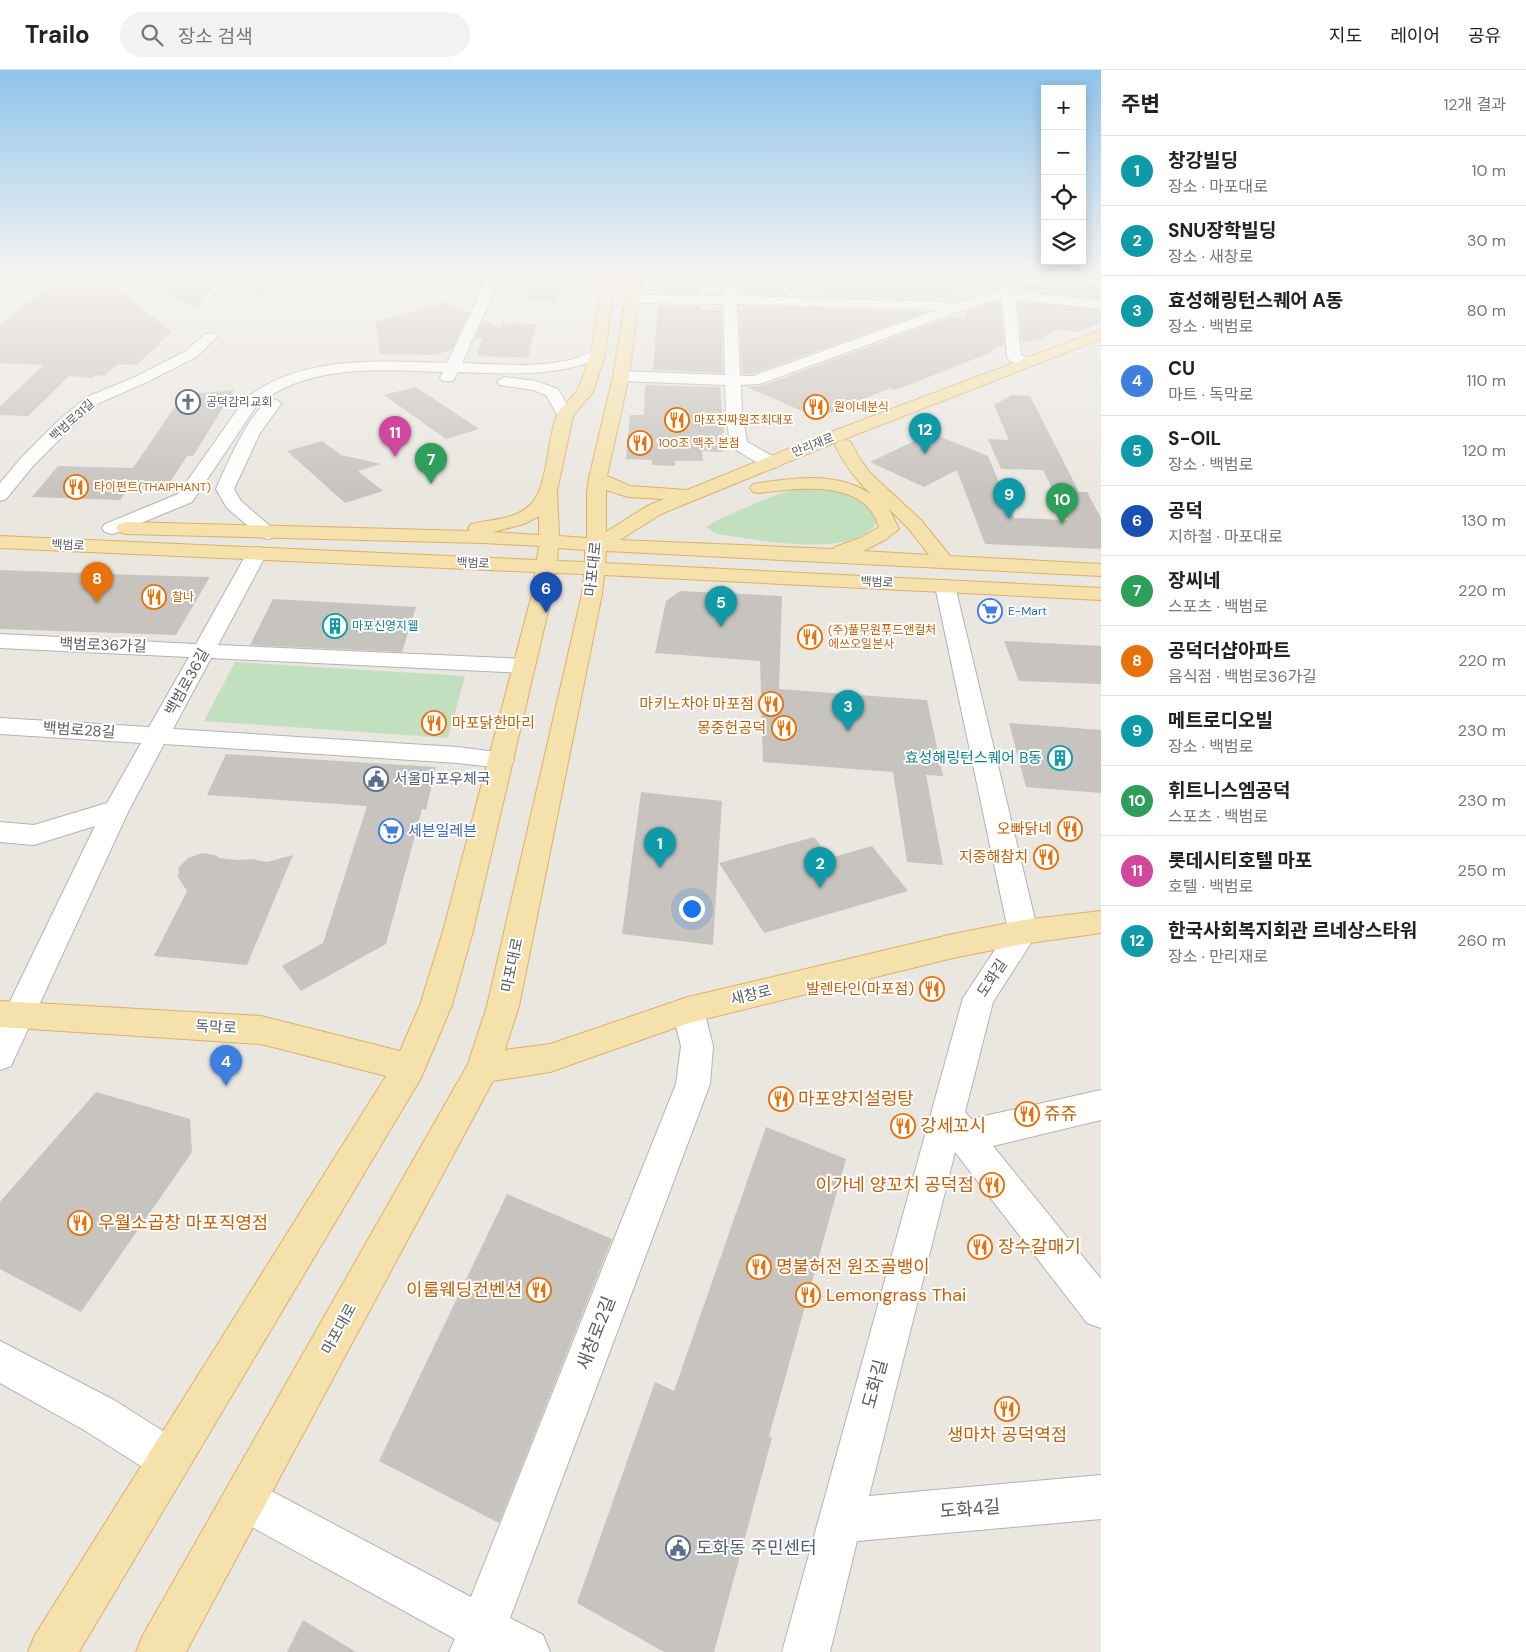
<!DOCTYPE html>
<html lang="ko">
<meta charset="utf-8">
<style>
:root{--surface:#fff;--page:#f2f2f2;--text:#222;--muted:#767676;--line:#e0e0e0;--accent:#1a73e8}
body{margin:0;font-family:"DM Sans","Noto Sans KR",sans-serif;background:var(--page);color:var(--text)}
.controls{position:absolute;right:15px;top:15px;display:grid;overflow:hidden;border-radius:0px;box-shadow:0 2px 12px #0003}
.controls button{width:45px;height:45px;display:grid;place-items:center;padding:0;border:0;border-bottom:1px solid var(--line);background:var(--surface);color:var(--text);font:25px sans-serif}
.you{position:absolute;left:691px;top:838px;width:18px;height:18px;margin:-12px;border:4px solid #fff;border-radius:50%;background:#1a73e8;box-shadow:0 0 0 8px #1a73e833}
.badge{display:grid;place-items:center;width:32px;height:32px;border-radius:50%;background:var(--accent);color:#fff;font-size:16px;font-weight:700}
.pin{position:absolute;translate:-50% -41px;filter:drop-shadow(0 1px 2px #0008)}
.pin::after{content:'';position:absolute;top:26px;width:18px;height:15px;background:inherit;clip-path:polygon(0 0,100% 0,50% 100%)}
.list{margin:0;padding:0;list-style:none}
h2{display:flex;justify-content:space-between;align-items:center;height:65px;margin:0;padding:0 20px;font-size:21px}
h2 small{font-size:16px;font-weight:400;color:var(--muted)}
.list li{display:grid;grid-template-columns:32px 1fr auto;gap:15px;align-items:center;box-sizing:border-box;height:70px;padding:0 20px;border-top:1px solid var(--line)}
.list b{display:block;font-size:19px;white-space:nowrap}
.list p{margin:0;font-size:16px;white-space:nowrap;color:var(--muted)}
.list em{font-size:16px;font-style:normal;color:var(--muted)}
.icon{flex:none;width:28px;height:28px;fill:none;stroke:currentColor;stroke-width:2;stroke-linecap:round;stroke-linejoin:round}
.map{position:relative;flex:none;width:1101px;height:1582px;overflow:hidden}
header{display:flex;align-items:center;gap:30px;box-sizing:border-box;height:70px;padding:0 25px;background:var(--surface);border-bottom:1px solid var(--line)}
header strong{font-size:24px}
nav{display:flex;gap:28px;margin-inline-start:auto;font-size:18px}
.search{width:350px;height:45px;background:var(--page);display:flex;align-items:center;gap:12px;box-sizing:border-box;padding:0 18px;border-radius:28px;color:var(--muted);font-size:19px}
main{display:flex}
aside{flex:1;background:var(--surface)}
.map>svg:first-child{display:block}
.education{fill:#dcd8d2}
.green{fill:#c2dfbf}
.building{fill:#c7c3bf}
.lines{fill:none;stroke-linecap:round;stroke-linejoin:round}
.minor-casing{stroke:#b1b3b6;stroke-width:2}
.major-casing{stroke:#deb065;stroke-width:2}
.minor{fill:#fff;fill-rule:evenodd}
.major{fill:#f4e1ab;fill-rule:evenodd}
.labels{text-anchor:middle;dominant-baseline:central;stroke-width:4;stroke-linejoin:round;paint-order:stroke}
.far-worship-label{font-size:12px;fill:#5b616d;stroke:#fff;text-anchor:start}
.far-food-label{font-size:12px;fill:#c56008;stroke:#fff;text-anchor:start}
.far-street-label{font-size:12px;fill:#595c5f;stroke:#fff}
.far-shop-label{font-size:12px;fill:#366cbe;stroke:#fff;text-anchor:start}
.far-culture-label{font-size:12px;fill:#0d838f;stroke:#fff;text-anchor:start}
.street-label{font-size:15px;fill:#595c5f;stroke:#fff}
.food-label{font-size:15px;fill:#c56008;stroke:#fff;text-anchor:end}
.culture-label{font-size:15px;fill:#0d838f;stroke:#fff;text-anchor:end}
.service-label{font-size:15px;fill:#4e5e75;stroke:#fff;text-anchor:start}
.shop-label{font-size:15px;fill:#366cbe;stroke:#fff;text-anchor:start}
.near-food-label{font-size:18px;fill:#c56008;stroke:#fff;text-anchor:start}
.near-street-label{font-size:18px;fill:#595c5f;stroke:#fff}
.near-service-label{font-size:18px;fill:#4e5e75;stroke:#fff;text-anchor:start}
</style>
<header>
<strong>Trailo</strong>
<div class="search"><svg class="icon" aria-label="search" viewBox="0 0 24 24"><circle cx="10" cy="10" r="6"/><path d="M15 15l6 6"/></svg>장소 검색</div>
<nav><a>지도</a><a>레이어</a><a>공유</a></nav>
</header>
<main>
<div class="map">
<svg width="1101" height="1582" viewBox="0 0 1101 1582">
<rect width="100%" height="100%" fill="#eae7e0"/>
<polygon class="education" points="994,202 998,220 954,235 742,226 739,203"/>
<g class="green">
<polygon points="966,202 970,219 939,229 809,224 806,202"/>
<path d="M827,415L859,426L879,449C857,492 756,469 717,464L706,457L716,451C752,435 787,416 827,415Z"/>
<polygon points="235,592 465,606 448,668 204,651"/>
</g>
<g class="building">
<polygon points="68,202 117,202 110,212 171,262 137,295 118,294 104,306 96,305 92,308 69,306 28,346 0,345 0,336 44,295 0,293 0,254"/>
<polygon points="138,202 285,202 261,226 228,205 194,238"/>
<polygon points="534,202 564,202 557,232 526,231"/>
<polygon points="667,202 700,202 700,224 666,224"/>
<polygon points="746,202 777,202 779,223 788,223 788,226 748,224"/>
<polygon points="1077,202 1087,202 1087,215 1097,216 1099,229 1018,220 1045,210 1075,210 1080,207"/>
<polygon points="1000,230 1004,275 992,279 992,282 896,320 890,318 818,348 747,317 761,316 950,247 965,247 967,241"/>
<polygon points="445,232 469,243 452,279 435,285 380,284 375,252"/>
<polygon points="1017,232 1101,239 1101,253 1078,262 1060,259 1039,269 1022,272"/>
<polygon points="665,235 700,236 700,239 721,240 723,303 653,300 658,237 665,237"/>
<polygon points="743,236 926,242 753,304 742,304 739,240 743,240"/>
<polygon points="483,250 500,258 502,253 536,254 528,288 477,286 483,267 474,270"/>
<polygon points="645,315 720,317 724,363 722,363 723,382 702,381 703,391 675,391 675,396 652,395 652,390 626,389 630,345 644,345"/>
<polygon points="415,317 434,329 479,359 446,369 384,325"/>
<polygon points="234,320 193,386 187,386 165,420 128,419 120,430 32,427 58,396 133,398 183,325"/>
<polygon points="1012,325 1030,326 1079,422 1087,422 1101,448 1101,479 985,474 957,400 924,417 870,392 931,363 988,386 1014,448 1068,450 1043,400 1001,399 988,369 1009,370 994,335"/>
<polygon points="322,371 341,385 381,394 358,401 383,421 345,433 287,381"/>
<polygon points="0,500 136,505 210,507 176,565 0,559"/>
<polygon points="680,521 782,526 779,619 927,630 943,706 926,705 943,795 907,792 893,702 763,692 760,591 655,583 666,531"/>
<polygon points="273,529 416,537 402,582 250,575"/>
<polygon points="1004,571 1101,576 1101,614 1019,611"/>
<polygon points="1009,653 1101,660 1101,723 1026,717"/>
<polygon points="226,684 436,697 426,740 422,739 386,874 301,921 282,896 323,873 367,736 207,725"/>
<polygon points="641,722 722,731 713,875 622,864"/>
<polygon points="814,767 830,788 872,776 908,821 764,863 719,793"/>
<polygon points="202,783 215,785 219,788 238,790 252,789 267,792 293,785 247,895 154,886 187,821 178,807 179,797 188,788"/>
<polygon points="96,1022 190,1049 192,1082 81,1242 0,1199 0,1132"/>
<polygon points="766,1057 846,1089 769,1366 772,1368 714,1582 664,1582 577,1533 655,1312 674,1321"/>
<polygon points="507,1124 612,1169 499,1453 379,1391"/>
<polygon points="303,1550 356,1582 287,1582"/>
</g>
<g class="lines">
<defs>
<g id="minor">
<path d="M490,202H503L462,293C498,294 535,298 570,290C581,287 592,279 603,282L605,285L603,288C551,307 513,304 458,302L453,311H443L440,308L443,302C381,300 309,293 257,335L192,432L119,462L112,464L105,462L102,458L105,454L178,424L245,329C301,284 381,291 447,293Z"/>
<path d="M723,202H735L737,226L944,232L950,235L1003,219L1004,216L1002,202H1014L1018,216L1015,221L1017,222L1096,230L1101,231V237L1096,238L1015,230L1021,285L1031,289L1034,292L1031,295C1023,297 1011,294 1007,287L1002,228L963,240L760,314L741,315L742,342L747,372L778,389L781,393L778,397C763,400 746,385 733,378L730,374L726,342L725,315L621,311L616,309L613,306L616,303L621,301L725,305L723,234L632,233L625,229L632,225L723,226ZM737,234L937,240L753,306H740Z"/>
<path d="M1025,202H1073L1078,206C1073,212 1031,208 1025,202Z"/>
<polygon points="210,263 215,264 217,267 196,287 145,313 99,333 72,357 33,396 6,429 0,431 0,413 21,388 60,349 87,327 135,307 186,281 205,264"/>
<polygon points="505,307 536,311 558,319 573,345 571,348 559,348 546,325 533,320 500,315 497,312 500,309"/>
<path d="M273,329L279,331L281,334L260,363L234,419L241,431L278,463L275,467L268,469L261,467L227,438L216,419C225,399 252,334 273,329Z"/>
<polygon points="257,477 264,479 267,483 218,575 524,589 532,591 535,596 532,601 524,603 211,588 173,659 457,677 511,684 514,690 511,696 502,698 457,693 164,674 129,740 11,996 0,1000 0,952 95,756 34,775 0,772 0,752 34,755 107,733 141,673 0,664 0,648 149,657 189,587 0,578 0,564 196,574 247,483 250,479"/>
<polygon points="945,510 952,512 955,516 1038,862 993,932 965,1042 971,1049 1101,1020 1101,1050 993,1076 1101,1209 1101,1258 1087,1253 955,1082 869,1426 1101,1405 1101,1449 857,1471 830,1582 782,1582 963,928 1008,860 935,516 938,512"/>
<polygon points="688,927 699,931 704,940 713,976 710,1014 510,1548 543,1565 550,1582 449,1582 455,1569 230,1445 223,1430 230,1415 245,1408 260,1415 471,1527 676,1014 681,976 672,940 677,931"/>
<polygon points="0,1271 114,1330 185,1375 191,1390 185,1405 170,1411 155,1405 84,1360 0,1313"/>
</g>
<path id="major" d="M603,202H615L605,285L593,322L573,346L557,421L559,466L587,468V423L589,408L613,306L630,202H642L629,306L607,406L630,416L687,420L820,366L1101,260V269L832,374L661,444L620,470L833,479L835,477L860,468L879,457C865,408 797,418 759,423L753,422L750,418L753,414L759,413C797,407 838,402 871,424C856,410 844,394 835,375L838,371L844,370L850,371L858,386L870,403L921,450L950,486L1101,494V506L606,481L605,493L1101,518V530L604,505L602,524L519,936L505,980L550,974L688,927L953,864L1023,850L1101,841V863L1023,874L953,888L689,953L550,1002L493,1011L186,1582H136L143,1565L468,994L487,936L582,524L584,504L555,503L553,520L473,861L452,935L421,1008L79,1582H28L35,1565L386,1006L261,974L0,957V931L261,946L400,981L420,935L443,861L533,520L535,502L0,478V466L537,490L539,476L482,473L126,464L119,462L116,458L119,454L126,452L470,461L468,458L471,454C491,449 517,450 532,433C548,415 547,369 557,345C561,335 574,329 578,318C595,282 597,242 603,202ZM606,420L628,427L664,429L647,436L606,462ZM889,439L908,458L929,485L863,481L885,470L899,459ZM539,446V465L493,462L524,454ZM558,478L585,480V492L557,491Z"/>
</defs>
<use href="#minor" class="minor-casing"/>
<use href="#major" class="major-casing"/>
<use href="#minor" class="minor"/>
<use href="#major" class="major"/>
</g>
<linearGradient id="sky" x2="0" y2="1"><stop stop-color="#8ec3ec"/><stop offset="0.48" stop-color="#f6f4f1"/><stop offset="1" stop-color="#f6f4f1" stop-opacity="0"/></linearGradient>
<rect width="1101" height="424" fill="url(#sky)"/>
<defs>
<symbol id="church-ring" viewBox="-11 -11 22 22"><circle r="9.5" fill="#fff" stroke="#6b7280" stroke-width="1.5"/><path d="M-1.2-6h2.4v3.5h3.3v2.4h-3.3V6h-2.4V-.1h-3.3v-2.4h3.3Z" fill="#6b7280"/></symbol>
<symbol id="restaurant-ring" viewBox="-11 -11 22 22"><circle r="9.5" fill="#fff" stroke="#e8710a" stroke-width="1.5"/><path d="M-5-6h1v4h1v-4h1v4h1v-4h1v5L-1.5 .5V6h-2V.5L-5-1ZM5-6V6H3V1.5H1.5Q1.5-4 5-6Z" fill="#e8710a"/></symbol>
<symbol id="supermarket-ring" viewBox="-11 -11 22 22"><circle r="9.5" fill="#fff" stroke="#3f7fe0" stroke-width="1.5"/><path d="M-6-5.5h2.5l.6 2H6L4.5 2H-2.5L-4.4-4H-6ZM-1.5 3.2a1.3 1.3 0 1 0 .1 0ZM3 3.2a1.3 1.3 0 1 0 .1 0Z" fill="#3f7fe0"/></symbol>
<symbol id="building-ring" viewBox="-11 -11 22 22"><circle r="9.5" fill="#fff" stroke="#0f9aa8" stroke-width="1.5"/><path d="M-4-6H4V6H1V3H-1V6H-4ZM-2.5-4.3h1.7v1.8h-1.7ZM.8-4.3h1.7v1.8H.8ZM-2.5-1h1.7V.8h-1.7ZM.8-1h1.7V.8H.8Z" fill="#0f9aa8"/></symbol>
<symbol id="civic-ring" viewBox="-11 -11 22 22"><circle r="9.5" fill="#fff" stroke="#5c6f8a" stroke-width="1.5"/><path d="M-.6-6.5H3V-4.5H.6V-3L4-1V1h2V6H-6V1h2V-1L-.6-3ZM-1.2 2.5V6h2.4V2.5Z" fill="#5c6f8a"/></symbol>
</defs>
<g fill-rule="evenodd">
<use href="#church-ring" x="174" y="318" width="28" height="28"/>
<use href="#restaurant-ring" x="802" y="323" width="28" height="28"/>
<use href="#restaurant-ring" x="663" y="336" width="28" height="28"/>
<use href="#restaurant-ring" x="626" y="359" width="28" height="28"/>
<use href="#restaurant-ring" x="62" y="403" width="28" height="28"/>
<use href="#restaurant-ring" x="140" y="513" width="28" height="28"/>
<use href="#supermarket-ring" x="976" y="527" width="28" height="28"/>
<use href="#building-ring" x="321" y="542" width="28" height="28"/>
<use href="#restaurant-ring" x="796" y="553" width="28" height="28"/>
<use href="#restaurant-ring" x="757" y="620" width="28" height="28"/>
<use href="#restaurant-ring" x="420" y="639" width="28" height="28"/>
<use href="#restaurant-ring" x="770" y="644" width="28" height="28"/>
<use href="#building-ring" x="1046" y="674" width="28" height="28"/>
<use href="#civic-ring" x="362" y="695" width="28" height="28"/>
<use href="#restaurant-ring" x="1056" y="745" width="28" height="28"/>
<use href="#supermarket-ring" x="377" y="747" width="28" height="28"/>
<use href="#restaurant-ring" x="1032" y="773" width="28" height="28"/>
<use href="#restaurant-ring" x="918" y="905" width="28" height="28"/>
<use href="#restaurant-ring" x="767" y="1015" width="28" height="28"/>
<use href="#restaurant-ring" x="1013" y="1030" width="28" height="28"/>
<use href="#restaurant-ring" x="889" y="1042" width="28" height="28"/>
<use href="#restaurant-ring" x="978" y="1101" width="28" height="28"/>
<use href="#restaurant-ring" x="66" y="1139" width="28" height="28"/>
<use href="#restaurant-ring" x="966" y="1163" width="28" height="28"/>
<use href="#restaurant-ring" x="745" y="1183" width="28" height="28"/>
<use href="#restaurant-ring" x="525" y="1206" width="28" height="28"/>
<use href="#restaurant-ring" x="794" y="1211" width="28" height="28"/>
<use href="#restaurant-ring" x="993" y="1325" width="28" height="28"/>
<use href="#civic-ring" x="664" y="1464" width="28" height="28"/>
</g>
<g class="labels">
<g class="far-worship-label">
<text x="206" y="332">공덕감리교회</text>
</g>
<g class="far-food-label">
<text x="834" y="337">원이네분식</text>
<text x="694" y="350">마포진짜원조최대포</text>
<text x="658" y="373">100조 맥주 본점</text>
<text x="94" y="417">타이펀트(THAIPHANT)</text>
<text x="172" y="527">찰나</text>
<text x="828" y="560">(주)풀무원푸드앤컬처<tspan x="828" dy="14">에쓰오일본사</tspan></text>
</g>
<g class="far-street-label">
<text transform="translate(72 350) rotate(-42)">백범로31길</text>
<text transform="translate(813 375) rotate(-22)">만리재로</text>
<text transform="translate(68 475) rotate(3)">백범로</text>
<text transform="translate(473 493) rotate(3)">백범로</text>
<text transform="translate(877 512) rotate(3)">백범로</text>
</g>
<g class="far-shop-label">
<text x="1008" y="541">E-Mart</text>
</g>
<g class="far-culture-label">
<text x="352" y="556">마포신영지웰</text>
</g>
<g class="street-label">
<text transform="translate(593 499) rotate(-84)">마포대로</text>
<text transform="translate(103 575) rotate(2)">백범로36가길</text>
<text transform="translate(187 612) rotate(-61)">백범로36길</text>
<text transform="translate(79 660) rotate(4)">백범로28길</text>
<text transform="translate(512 895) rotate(-78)">마포대로</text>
<text transform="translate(992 908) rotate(-57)">도화길</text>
<text transform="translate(751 925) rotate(-14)">새창로</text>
<text transform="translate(216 957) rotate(3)">독막로</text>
<text transform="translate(339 1259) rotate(-61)">마포대로</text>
</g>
<g class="food-label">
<text x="754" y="634">마키노차야 마포점</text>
<text x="452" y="653" text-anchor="start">마포닭한마리</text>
<text x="766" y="658">몽중헌공덕</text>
<text x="1052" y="759">오빠닭네</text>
<text x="1028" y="787">지중해참치</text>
<text x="914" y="919">발렌타인(마포점)</text>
</g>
<g class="culture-label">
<text x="1042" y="688">효성해링턴스퀘어 B동</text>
</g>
<g class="service-label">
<text x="394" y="709">서울마포우체국</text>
</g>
<g class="shop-label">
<text x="408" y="761">세븐일레븐</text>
</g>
<g class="near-food-label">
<text x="798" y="1029">마포양지설렁탕</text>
<text x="1044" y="1044">쥬쥬</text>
<text x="920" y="1056">강세꼬시</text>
<text x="974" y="1115" text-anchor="end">이가네 양꼬치 공덕점</text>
<text x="98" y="1153">우월소곱창 마포직영점</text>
<text x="998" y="1177">장수갈매기</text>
<text x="776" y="1197">명불허전 원조골뱅이</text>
<text x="522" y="1220" text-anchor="end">이룸웨딩컨벤션</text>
<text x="826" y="1225">Lemongrass Thai</text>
<text x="1007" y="1365" text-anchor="middle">생마차 공덕역점</text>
</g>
<g class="near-street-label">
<text transform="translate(596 1263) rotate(-69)">새창로2길</text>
<text transform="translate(875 1314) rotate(-75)">도화길</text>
<text transform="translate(970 1439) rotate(-5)">도화4길</text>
</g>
<g class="near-service-label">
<text x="696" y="1478">도화동 주민센터</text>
</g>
</g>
</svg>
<div class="controls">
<button>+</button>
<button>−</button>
<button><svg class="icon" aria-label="locate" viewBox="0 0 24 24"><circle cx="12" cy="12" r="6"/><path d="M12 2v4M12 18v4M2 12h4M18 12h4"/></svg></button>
<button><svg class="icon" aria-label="layers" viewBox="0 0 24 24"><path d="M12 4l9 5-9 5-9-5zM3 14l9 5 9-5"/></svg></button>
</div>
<div class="you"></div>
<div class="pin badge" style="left:660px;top:798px;background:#0f9aa8">1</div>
<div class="pin badge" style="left:820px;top:818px;background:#0f9aa8">2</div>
<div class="pin badge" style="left:848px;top:661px;background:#0f9aa8">3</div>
<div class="pin badge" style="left:226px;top:1016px;background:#3f7fe0">4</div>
<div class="pin badge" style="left:721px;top:557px;background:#0f9aa8">5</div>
<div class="pin badge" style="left:546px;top:543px;background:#1a4fb4">6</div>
<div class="pin badge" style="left:431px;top:414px;background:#2e9e5b">7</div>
<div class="pin badge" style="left:97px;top:533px;background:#e8710a">8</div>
<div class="pin badge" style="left:1009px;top:449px;background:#0f9aa8">9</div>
<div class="pin badge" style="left:1062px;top:454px;background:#2e9e5b">10</div>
<div class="pin badge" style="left:395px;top:387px;background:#d1479c">11</div>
<div class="pin badge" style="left:925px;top:384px;background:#0f9aa8">12</div>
</div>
<aside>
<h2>주변<small>12개 결과</small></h2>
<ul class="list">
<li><span class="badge" style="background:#0f9aa8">1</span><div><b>창강빌딩</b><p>장소 · 마포대로</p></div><em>10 m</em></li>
<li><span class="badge" style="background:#0f9aa8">2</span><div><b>SNU장학빌딩</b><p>장소 · 새창로</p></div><em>30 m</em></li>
<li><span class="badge" style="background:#0f9aa8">3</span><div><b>효성해링턴스퀘어 A동</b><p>장소 · 백범로</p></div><em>80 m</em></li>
<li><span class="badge" style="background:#3f7fe0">4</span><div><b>CU</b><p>마트 · 독막로</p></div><em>110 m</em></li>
<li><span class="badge" style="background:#0f9aa8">5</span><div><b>S-OIL</b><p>장소 · 백범로</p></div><em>120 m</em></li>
<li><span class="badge" style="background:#1a4fb4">6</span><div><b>공덕</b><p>지하철 · 마포대로</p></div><em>130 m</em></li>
<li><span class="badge" style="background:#2e9e5b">7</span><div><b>장씨네</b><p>스포츠 · 백범로</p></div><em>220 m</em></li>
<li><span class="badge" style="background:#e8710a">8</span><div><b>공덕더샵아파트</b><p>음식점 · 백범로36가길</p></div><em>220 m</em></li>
<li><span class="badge" style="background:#0f9aa8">9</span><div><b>메트로디오빌</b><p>장소 · 백범로</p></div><em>230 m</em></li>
<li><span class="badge" style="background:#2e9e5b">10</span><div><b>휘트니스엠공덕</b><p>스포츠 · 백범로</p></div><em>230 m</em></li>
<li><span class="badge" style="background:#d1479c">11</span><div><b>롯데시티호텔 마포</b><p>호텔 · 백범로</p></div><em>250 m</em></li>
<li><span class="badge" style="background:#0f9aa8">12</span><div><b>한국사회복지회관 르네상스타워</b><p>장소 · 만리재로</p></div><em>260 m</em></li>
</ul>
</aside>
</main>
